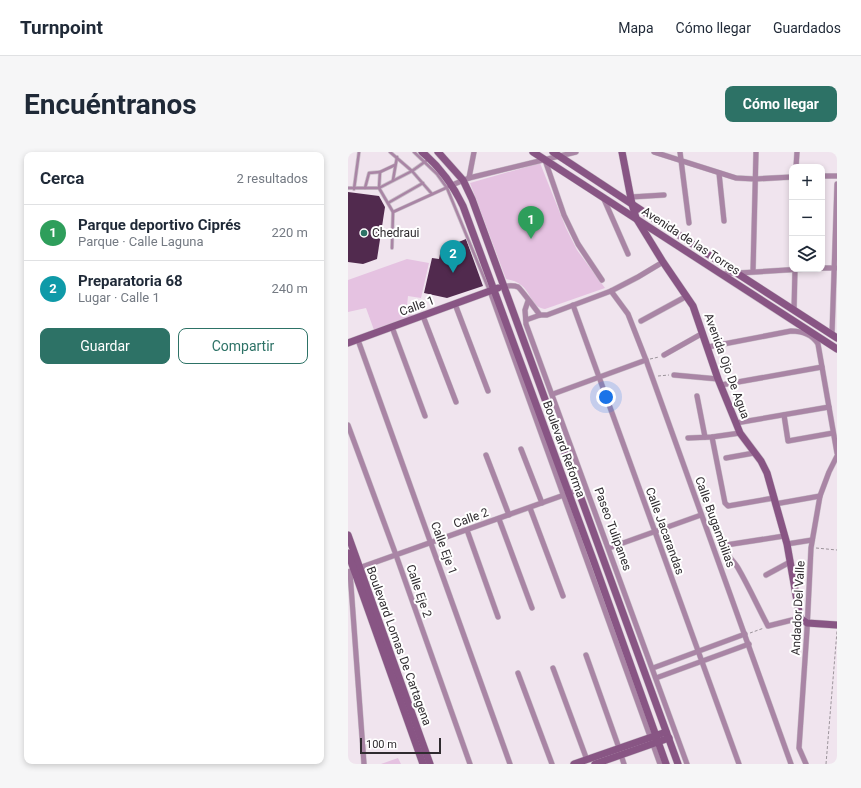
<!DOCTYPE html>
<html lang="es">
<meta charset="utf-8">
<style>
:root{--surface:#fff;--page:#f6f6f7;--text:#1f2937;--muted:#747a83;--line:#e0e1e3;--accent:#2d7266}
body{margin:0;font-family:Roboto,sans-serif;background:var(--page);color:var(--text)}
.controls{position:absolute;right:12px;top:12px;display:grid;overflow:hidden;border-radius:8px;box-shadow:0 2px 6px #0003}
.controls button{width:36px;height:36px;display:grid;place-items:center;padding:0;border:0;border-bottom:1px solid var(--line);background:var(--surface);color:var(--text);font:20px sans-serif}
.scale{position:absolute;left:12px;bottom:10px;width:81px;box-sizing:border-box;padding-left:4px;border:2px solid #2f2b2f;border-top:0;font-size:11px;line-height:14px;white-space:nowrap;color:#2f2b2f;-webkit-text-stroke:3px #fff;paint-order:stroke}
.you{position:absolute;left:258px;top:245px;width:14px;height:14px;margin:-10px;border:3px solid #fff;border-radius:50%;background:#1a73e8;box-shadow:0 0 0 6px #1a73e833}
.badge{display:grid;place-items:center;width:26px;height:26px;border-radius:50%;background:var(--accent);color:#fff;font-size:13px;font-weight:700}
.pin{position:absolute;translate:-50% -33px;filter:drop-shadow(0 1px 2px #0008)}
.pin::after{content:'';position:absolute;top:21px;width:14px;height:12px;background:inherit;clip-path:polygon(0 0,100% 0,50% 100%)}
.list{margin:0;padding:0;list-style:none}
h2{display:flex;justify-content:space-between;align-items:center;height:52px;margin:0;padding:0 16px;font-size:17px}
h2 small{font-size:13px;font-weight:400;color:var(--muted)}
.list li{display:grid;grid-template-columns:26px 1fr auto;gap:12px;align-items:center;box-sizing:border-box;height:56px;padding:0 16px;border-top:1px solid var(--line)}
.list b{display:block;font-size:15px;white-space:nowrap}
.list p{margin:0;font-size:13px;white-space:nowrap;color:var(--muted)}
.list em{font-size:13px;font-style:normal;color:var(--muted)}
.actions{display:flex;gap:8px;padding:12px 16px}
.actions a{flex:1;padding:9px 0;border:1px solid var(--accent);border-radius:8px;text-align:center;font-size:14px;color:var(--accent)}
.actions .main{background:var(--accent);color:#fff}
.icon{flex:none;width:22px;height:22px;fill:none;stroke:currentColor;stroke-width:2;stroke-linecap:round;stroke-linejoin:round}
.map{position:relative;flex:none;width:489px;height:612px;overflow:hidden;border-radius:8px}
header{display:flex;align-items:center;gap:24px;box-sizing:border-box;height:56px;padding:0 20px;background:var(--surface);border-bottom:1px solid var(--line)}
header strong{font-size:19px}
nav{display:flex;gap:22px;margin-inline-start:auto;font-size:14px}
.intro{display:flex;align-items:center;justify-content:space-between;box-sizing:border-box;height:96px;padding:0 24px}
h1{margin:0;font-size:28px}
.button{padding:10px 18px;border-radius:8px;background:var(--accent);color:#fff;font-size:14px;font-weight:700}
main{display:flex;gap:24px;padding:0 24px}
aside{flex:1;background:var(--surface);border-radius:8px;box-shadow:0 2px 6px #0003}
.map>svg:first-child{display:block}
.green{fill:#e5c2e1}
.building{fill:#512a4e}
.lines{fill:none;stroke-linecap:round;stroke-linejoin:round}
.lane-casing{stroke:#c9bfc8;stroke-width:4}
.street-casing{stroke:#c9bfc8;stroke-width:6}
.secondary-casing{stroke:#c9bfc8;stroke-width:8}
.path{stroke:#9c949b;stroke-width:1;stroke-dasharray:3 2;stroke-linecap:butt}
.lane{stroke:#a985a5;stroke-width:2.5}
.street{stroke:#a985a5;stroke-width:5}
.secondary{stroke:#885584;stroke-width:7}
.poi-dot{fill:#2d7266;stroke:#fff;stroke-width:1.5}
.labels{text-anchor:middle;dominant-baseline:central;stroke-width:4;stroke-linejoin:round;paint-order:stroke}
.poi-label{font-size:12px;fill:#2f2b2f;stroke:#fff;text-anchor:start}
.street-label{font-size:12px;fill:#2f2b2f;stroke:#fff}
</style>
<header>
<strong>Turnpoint</strong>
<nav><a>Mapa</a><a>Cómo llegar</a><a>Guardados</a></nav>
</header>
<div class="intro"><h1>Encuéntranos</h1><a class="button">Cómo llegar</a></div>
<main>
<aside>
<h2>Cerca<small>2 resultados</small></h2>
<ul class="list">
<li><span class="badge" style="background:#2e9e5b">1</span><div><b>Parque deportivo Ciprés</b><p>Parque · Calle Laguna</p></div><em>220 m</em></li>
<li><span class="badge" style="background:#0f9aa8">2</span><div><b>Preparatoria 68</b><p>Lugar · Calle 1</p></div><em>240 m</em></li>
</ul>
<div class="actions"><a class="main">Guardar</a><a>Compartir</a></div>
</aside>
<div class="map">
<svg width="489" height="612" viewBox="0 0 489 612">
<rect width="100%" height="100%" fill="#f0e4ee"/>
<g class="green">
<path d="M192,11L218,76L229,98L257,136L197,157C183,155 183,140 173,133C169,129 163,128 158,127L122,31Z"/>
<polygon points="59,107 81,111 73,146 60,144 59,154 66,155 66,160 64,161 65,164 26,178 18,156 0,160 0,128"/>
<polygon points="50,606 53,612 33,612"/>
</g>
<g class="building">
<polygon points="0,40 31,44 37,55 29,107 15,112 0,110"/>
<polygon points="118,87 135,134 99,146 76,141 84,106 91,107 93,97"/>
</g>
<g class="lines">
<defs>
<g id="lane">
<polyline points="42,0 64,19 84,42"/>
<polyline points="66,0 89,22 99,36 141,138"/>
<polyline points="32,20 47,13"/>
<polyline points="45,28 49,5"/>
<polyline points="0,36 31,36 64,19 78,9"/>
<polyline points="17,36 21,21 32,20 31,36 45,60 44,96"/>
<polyline points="6,37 11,0"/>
<polyline points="40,51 75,31"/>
<polyline points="45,60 100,35"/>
</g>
<g id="street">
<polyline points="306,0 388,26 407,27 444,25"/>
<polyline points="332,0 341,71"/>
<polyline points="197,8 216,63 230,92 254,128"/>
<polyline points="448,15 449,0"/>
<polyline points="371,21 376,69"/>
<polyline points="474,24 489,24"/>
<polyline points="121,26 126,0"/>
<polyline points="104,33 121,26 228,0"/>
<polyline points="255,45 280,102"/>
<polyline points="283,45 316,43"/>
<polyline points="474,116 489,116"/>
<polyline points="405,119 408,0"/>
<polyline points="374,122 455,117"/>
<path d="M157,134C161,134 166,133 170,135C172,136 189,159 192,163"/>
<polyline points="142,139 312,612"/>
<polyline points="263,139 280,162 298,208 443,612"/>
<polyline points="180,149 177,158 178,172 339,612"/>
<polyline points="107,152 140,239"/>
<polyline points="225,153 391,612"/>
<polyline points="446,158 447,117"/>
<polyline points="75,164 108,250"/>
<polyline points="178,168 192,163 199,163 263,139 290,125 315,110"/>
<polyline points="293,169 339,144"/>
<polyline points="44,175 77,264"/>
<polyline points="484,182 489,32"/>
<polyline points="10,188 162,612"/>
<path d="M360,195L443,179C454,179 464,182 470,192L489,301"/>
<polyline points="316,203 355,181"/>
<polyline points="326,223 370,227"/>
<polyline points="373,233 474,215"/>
<polyline points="205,242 298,208"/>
<polyline points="349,244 357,285"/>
<polyline points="436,263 440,289 485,281"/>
<polyline points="388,271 481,255"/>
<polyline points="0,273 48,403 122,612"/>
<polyline points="364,285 377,351 380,354 426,346"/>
<polyline points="340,286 364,285 392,281"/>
<polyline points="173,297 194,351"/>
<polyline points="138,303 161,363"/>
<polyline points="378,306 406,301"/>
<polyline points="427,352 472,344"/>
<polyline points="182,356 215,444"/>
<polyline points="151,367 184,456"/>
<polyline points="119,378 150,465"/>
<path d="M436,384L378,393L376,396C378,403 386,409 390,416C401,435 410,455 420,474L452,466"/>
<polyline points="439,392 464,388"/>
<polyline points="261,396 353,363"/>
<polyline points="0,420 230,338"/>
<polyline points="2,420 16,612"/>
<polyline points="418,423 442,410"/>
<polyline points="238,503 271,596"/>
<polyline points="205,516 239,608"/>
<polyline points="305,516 397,482"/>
<polyline points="170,521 204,612"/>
<polyline points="308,526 401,492"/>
<polyline points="273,603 276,612"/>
<polyline points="458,612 451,596 459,478 463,396 472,344 481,320 489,304"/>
</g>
<g id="secondary">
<path d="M74,0C92,15 105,33 115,54L246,410L318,612"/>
<polyline points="90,0 115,28 124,47 330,612"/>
<polyline points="185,0 489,197"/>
<polyline points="205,0 387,120 489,186"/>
<polyline points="274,0 284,52 288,66 315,110 345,154 370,227 388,271 392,281 413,309 419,321 439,392 452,466 459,471 489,473"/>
<polyline points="0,191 150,136"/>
<polyline points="0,383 82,612"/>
<polyline points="0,401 75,612"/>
<polyline points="226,612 318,580"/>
<polyline points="247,612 321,586"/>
</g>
</defs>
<use href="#lane" class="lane-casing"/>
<use href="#street" class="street-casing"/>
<use href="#secondary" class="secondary-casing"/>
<g class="path">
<polyline points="302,207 311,205"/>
<polyline points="310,224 321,223"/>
<polyline points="468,396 489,398"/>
<polyline points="402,481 416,476"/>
<polyline points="478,612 489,479"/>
</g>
<use href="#lane" class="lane"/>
<use href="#street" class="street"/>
<use href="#secondary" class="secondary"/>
</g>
<circle class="poi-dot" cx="16" cy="81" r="4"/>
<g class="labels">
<g class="poi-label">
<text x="24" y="81">Chedraui</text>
</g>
<g class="street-label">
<text transform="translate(343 89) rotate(33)">Avenida de las Torres</text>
<text transform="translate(69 154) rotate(-20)">Calle 1</text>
<text transform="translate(379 214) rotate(70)">Avenida Ojo De Agua</text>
<text transform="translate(216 297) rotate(70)">Boulevard Reforma</text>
<text transform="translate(123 366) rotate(-20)">Calle 2</text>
<text transform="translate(367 370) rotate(70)">Calle Bugambilias</text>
<text transform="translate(265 377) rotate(70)">Paseo Tulipanes</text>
<text transform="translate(317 379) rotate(70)">Calle Jacarandas</text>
<text transform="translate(96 396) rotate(70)">Calle Eje 1</text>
<text transform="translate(71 439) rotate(71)">Calle Eje 2</text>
<text transform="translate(450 456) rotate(-87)">Andador Del Valle</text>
<text transform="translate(51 494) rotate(70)">Boulevard Lomas De Cartagena</text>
</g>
</g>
</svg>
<div class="controls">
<button>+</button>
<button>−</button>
<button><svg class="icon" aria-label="layers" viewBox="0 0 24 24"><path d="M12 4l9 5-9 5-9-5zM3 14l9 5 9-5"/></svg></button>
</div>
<div class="scale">100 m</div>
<div class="you"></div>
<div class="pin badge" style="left:183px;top:87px;background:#2e9e5b">1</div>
<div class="pin badge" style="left:105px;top:121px;background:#0f9aa8">2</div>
</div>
</main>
